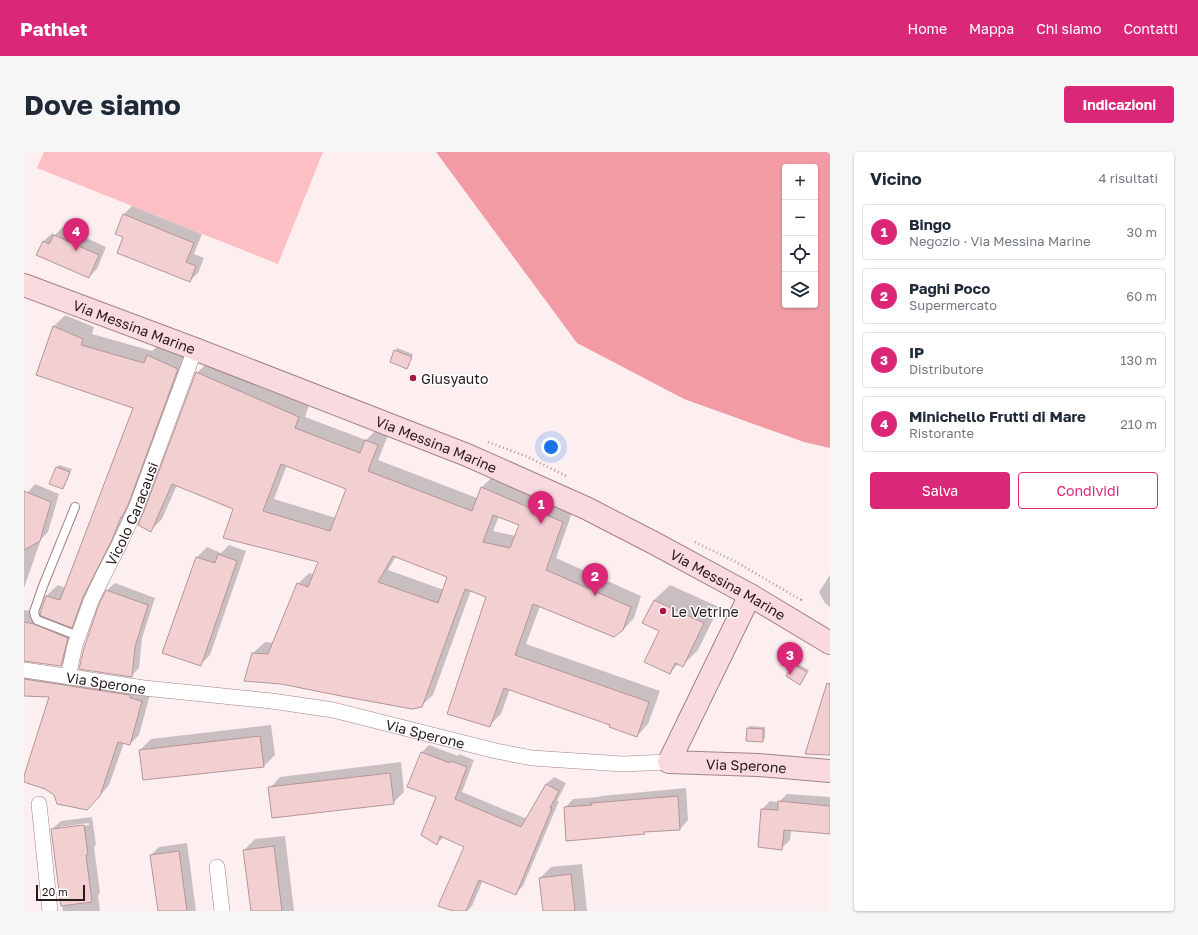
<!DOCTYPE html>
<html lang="it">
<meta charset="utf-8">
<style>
:root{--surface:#fff;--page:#f6f6f7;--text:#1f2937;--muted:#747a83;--line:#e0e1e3;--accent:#db2777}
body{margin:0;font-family:"Golos Text",sans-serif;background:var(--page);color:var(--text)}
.controls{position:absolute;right:12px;top:12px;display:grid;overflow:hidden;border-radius:4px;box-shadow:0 1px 3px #0004}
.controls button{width:36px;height:36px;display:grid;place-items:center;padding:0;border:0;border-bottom:1px solid var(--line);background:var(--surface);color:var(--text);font:20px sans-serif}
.scale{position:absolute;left:12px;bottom:10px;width:49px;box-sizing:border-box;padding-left:4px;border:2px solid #261a1b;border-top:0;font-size:11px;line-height:14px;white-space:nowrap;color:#261a1b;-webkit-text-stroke:3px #fff;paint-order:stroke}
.you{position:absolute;left:527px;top:295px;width:14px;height:14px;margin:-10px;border:3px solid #fff;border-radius:50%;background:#1a73e8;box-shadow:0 0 0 6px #1a73e833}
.badge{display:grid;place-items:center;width:26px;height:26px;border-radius:50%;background:var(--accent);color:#fff;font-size:13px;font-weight:700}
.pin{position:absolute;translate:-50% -33px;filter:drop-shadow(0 1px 2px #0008)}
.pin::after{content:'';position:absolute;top:21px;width:14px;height:12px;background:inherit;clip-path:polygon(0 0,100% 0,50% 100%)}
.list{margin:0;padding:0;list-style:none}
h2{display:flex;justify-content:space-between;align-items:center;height:52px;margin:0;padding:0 16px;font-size:17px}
h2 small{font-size:13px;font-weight:400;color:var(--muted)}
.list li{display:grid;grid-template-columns:26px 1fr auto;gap:12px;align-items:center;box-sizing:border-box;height:56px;margin:0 8px 8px;padding:0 8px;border:1px solid var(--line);border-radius:4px}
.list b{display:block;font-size:15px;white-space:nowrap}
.list p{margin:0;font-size:13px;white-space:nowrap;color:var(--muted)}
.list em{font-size:13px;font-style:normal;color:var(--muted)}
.actions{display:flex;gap:8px;padding:12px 16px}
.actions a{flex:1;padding:9px 0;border:1px solid var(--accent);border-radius:4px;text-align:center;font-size:14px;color:var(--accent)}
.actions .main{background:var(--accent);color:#fff}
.icon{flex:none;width:22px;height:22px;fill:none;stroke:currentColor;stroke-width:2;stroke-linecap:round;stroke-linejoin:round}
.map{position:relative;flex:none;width:806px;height:759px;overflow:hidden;border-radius:4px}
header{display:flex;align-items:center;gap:24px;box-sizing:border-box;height:56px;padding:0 20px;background:var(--accent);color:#fff}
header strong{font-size:19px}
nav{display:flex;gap:22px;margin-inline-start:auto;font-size:14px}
.intro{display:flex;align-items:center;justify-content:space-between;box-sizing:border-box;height:96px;padding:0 24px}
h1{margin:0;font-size:28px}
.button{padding:10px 18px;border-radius:4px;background:var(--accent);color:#fff;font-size:14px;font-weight:700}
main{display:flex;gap:24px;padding:0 24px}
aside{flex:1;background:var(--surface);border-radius:4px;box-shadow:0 1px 3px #0004}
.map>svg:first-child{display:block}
.green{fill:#fdbec4}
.water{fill:#f29ba4;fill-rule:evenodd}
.shadow{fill:#0003;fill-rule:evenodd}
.building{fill:#f2d0d2;stroke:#b59598;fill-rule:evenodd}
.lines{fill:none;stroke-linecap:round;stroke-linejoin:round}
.lane-casing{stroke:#a28385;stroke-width:10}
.street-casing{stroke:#a28385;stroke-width:16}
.secondary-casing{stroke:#a28385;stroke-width:24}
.path{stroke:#a6999a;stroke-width:2.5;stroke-dasharray:1 3;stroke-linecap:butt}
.lane{stroke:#fff;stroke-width:8}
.street{stroke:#fff;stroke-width:15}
.secondary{stroke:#f9dade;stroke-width:22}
.poi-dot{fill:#ac1741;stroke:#fff;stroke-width:1.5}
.labels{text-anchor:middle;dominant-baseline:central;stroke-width:3;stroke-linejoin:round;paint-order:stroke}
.street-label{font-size:14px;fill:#261a1b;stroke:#fff}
.poi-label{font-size:14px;fill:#261a1b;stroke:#fff;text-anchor:start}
</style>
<header>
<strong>Pathlet</strong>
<nav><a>Home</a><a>Mappa</a><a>Chi siamo</a><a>Contatti</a></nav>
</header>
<div class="intro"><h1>Dove siamo</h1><a class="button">Indicazioni</a></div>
<main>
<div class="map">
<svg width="806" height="759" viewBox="0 0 806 759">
<rect width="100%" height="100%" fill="#fdeff0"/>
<polygon class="green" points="20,0 299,0 254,112 13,16"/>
<path class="water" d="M412,0H806V296L780,290L660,247L553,191ZM761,15H791V153H761Z"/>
<g class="shadow">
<polygon points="108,54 178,82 170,102 180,106 174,121 166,129 101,84 92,81 100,62"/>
<polygon points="39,75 82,95 73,117 65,125 14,102 20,89 28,81 31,83"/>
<polygon points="41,163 70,175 68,182 128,199 135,193 165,205 98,377 59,463 49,473 54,475 48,502 37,513 0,508 0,458 17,461 22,444 34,433 42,436 110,256 13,223 30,174"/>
<polygon points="373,196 389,202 385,213 383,215 371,199"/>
<path d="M184,210L285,253L281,265L342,288L353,277L365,281L354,308L453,346L458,335L469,324L549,358L532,406L617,444L610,466L599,478L516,454L502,492L636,539L624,572L613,584L587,572L486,537L477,562L466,573L464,444L447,438L409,543L397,554L229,501L241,490L250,491L274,432L285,421L290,422L295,409L210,356L153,333L138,367L127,378L173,221ZM263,313L324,336L312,366L250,347ZM475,364L497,372L492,384L469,379ZM372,404L425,425L420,438L364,418Z"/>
<polygon points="35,313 48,317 41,333 39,336 27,331 33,315"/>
<polygon points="11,332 35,342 24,380 17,387 0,436 0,348 3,341"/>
<polygon points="205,393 222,399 186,503 176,513 139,500 173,405 183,395 197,401"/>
<polygon points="806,423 806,455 801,451 795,440"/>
<polygon points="91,431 131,446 118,486 115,516 107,524 76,453 83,438"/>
<polygon points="646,433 695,455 674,498 658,514 654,512 646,521 630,448"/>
<polygon points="772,511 785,518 778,529 770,513"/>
<polygon points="0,523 127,539 115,583 106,592 100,591 85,633 73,647 31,642 21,636 0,629 26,544 0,544"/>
<polygon points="247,573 251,603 240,614 116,598 127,587"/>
<polygon points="726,574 741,575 741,586 738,589 724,576"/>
<polygon points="405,593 434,604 435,602 450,608 438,640 503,667 522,632 530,625 542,631 533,649 535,649 499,734 491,742 459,728 448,754 443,759 432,759 441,694 420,685 412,692 414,645 397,601"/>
<polygon points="377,610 380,640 369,651 246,636 256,625"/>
<polygon points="662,636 664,668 656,677 622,679 620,681 541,656 549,647 575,645 577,644"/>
<polygon points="763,642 806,645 806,681 767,678 766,688 758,696 738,657 746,649 755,650"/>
<path d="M68,665L72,693L70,695L76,741L74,743L76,759H39L28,677L37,669ZM65,671V673L36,677V675Z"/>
<polygon points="261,684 270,759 228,759 220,698 231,687"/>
<polygon points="163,691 172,759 135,759 127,703 135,695"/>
<polygon points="558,712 563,759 520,759 516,726 527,715"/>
</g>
<g class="building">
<polygon points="99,62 170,91 162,110 172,114 166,130 93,101 99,85 91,82"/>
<polygon points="30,83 75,103 65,126 12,103 19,89 25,92"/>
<polygon points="29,174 59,187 57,193 120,211 123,203 154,217 104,353 98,365 97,365 87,390 59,445 48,476 17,464 16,462 22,444 36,448 109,256 12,223"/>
<polygon points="370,198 388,205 383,217 366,210"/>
<path d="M172,220L275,265L271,276L336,301L341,288L354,293L344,319L448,359L457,335L539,370L522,418L607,455L599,478L590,485L509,452L491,503L625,550L613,585L585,575L586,573L480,536L466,575L423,562L462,445L441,437L398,555L388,557L317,544L257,532L220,529L228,501L244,502L273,431L284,435L294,410L199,386L209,357L148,332L127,380L114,373L120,359ZM257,312L322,337L306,379L239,359ZM469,363L495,373L486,396L459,390ZM369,404L423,425L414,451L354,430Z"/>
<polygon points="32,315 46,320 39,337 25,332"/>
<polygon points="0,339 27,350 16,389 0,398"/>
<polygon points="194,402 213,409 177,514 138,501 172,405 191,411"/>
<polygon points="82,438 124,453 111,495 108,525 55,517 60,496 75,452"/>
<polygon points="630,448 680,471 659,515 651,511 646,522 620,510 635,479 618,471"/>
<polygon points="0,470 10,472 44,486 37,514 0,509"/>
<polygon points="769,512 783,520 776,533 762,524"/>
<polygon points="0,527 106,543 106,546 118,549 106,593 94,590 76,644 63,658 33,652 30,643 21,637 0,630 0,624 25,545 0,544"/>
<polygon points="803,531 806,532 806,603 781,602"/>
<polygon points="723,576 739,577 739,590 722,589"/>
<polygon points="236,584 240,615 119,628 115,598"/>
<polygon points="397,600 426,611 427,609 443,615 431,647 497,675 522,632 535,639 526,656 528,656 492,743 455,728 442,759 429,759 414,754 440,695 416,684 413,693 397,683 412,645 383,635"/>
<polygon points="366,621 370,652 248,666 244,635"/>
<polygon points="654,644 656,678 620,680 621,682 542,689 540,655 568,653 567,651"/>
<polygon points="754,649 806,654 806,682 760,678 758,698 734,695 737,657 754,658"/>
<polygon points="60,673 64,702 62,703 68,750 37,754 27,677"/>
<polygon points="250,694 258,759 227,759 219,698"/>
<polygon points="155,699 163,759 134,759 126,703"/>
<polygon points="547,722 551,759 519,759 515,726"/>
</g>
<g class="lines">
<defs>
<polyline id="lane" points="51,355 19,434 10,460 11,464 13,468 54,484"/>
<g id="street">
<path id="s1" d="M0,518L120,536L248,549L309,558L472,599L508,606L599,612L645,610"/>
<path id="s2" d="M44,525L51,493L67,449L79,424L95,393L112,356L171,197"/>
<polyline points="15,652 26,759"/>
<polyline points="193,715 198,759"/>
</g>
<g id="secondary">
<path id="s3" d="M0,133L171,197L443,303L562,356L630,391L726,443L806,491"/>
<path id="s4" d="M726,443L645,610L734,613L806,619"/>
</g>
</defs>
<use href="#lane" class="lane-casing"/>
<use href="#street" class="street-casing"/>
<use href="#secondary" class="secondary-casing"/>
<g class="path">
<polyline points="464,290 504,305 544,325"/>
<polyline points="671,390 714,411 777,448 775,450"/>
</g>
<use href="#lane" class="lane"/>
<use href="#street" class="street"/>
<use href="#secondary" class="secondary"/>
</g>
<g class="poi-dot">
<circle cx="389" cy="226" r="4"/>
<circle cx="639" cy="459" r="4"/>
</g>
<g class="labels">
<g class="street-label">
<text stroke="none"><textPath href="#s3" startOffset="118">Via Messina Marine</textPath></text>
<text stroke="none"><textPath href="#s3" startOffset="442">Via Messina Marine</textPath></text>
<text stroke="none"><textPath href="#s2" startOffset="176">Vicolo Caracausi</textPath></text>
<text stroke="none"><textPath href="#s3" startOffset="766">Via Messina Marine</textPath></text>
<text stroke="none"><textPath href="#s1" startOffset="83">Via Sperone</textPath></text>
<text stroke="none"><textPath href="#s1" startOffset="407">Via Sperone</textPath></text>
<text stroke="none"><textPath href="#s4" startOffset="263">Via Sperone</textPath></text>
</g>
<g class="poi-label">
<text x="397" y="226">Giusyauto</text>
<text x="647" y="459">Le Vetrine</text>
</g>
</g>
</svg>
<div class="controls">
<button>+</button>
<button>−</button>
<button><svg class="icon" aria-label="locate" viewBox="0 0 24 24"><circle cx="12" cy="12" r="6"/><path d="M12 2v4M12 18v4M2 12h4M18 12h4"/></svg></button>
<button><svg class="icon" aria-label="layers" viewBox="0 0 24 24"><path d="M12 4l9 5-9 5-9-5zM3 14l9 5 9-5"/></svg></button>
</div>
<div class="scale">20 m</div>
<div class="you"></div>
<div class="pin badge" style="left:517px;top:372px">1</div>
<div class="pin badge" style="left:571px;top:444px">2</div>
<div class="pin badge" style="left:766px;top:523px">3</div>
<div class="pin badge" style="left:52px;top:99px">4</div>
</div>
<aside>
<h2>Vicino<small>4 risultati</small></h2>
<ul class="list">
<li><span class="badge">1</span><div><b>Bingo</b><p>Negozio · Via Messina Marine</p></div><em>30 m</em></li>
<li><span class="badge">2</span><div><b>Paghi Poco</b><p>Supermercato</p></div><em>60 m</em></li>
<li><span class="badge">3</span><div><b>IP</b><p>Distributore</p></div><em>130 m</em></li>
<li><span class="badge">4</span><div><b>Minichello Frutti di Mare</b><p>Ristorante</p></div><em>210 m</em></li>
</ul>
<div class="actions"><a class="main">Salva</a><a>Condividi</a></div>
</aside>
</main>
